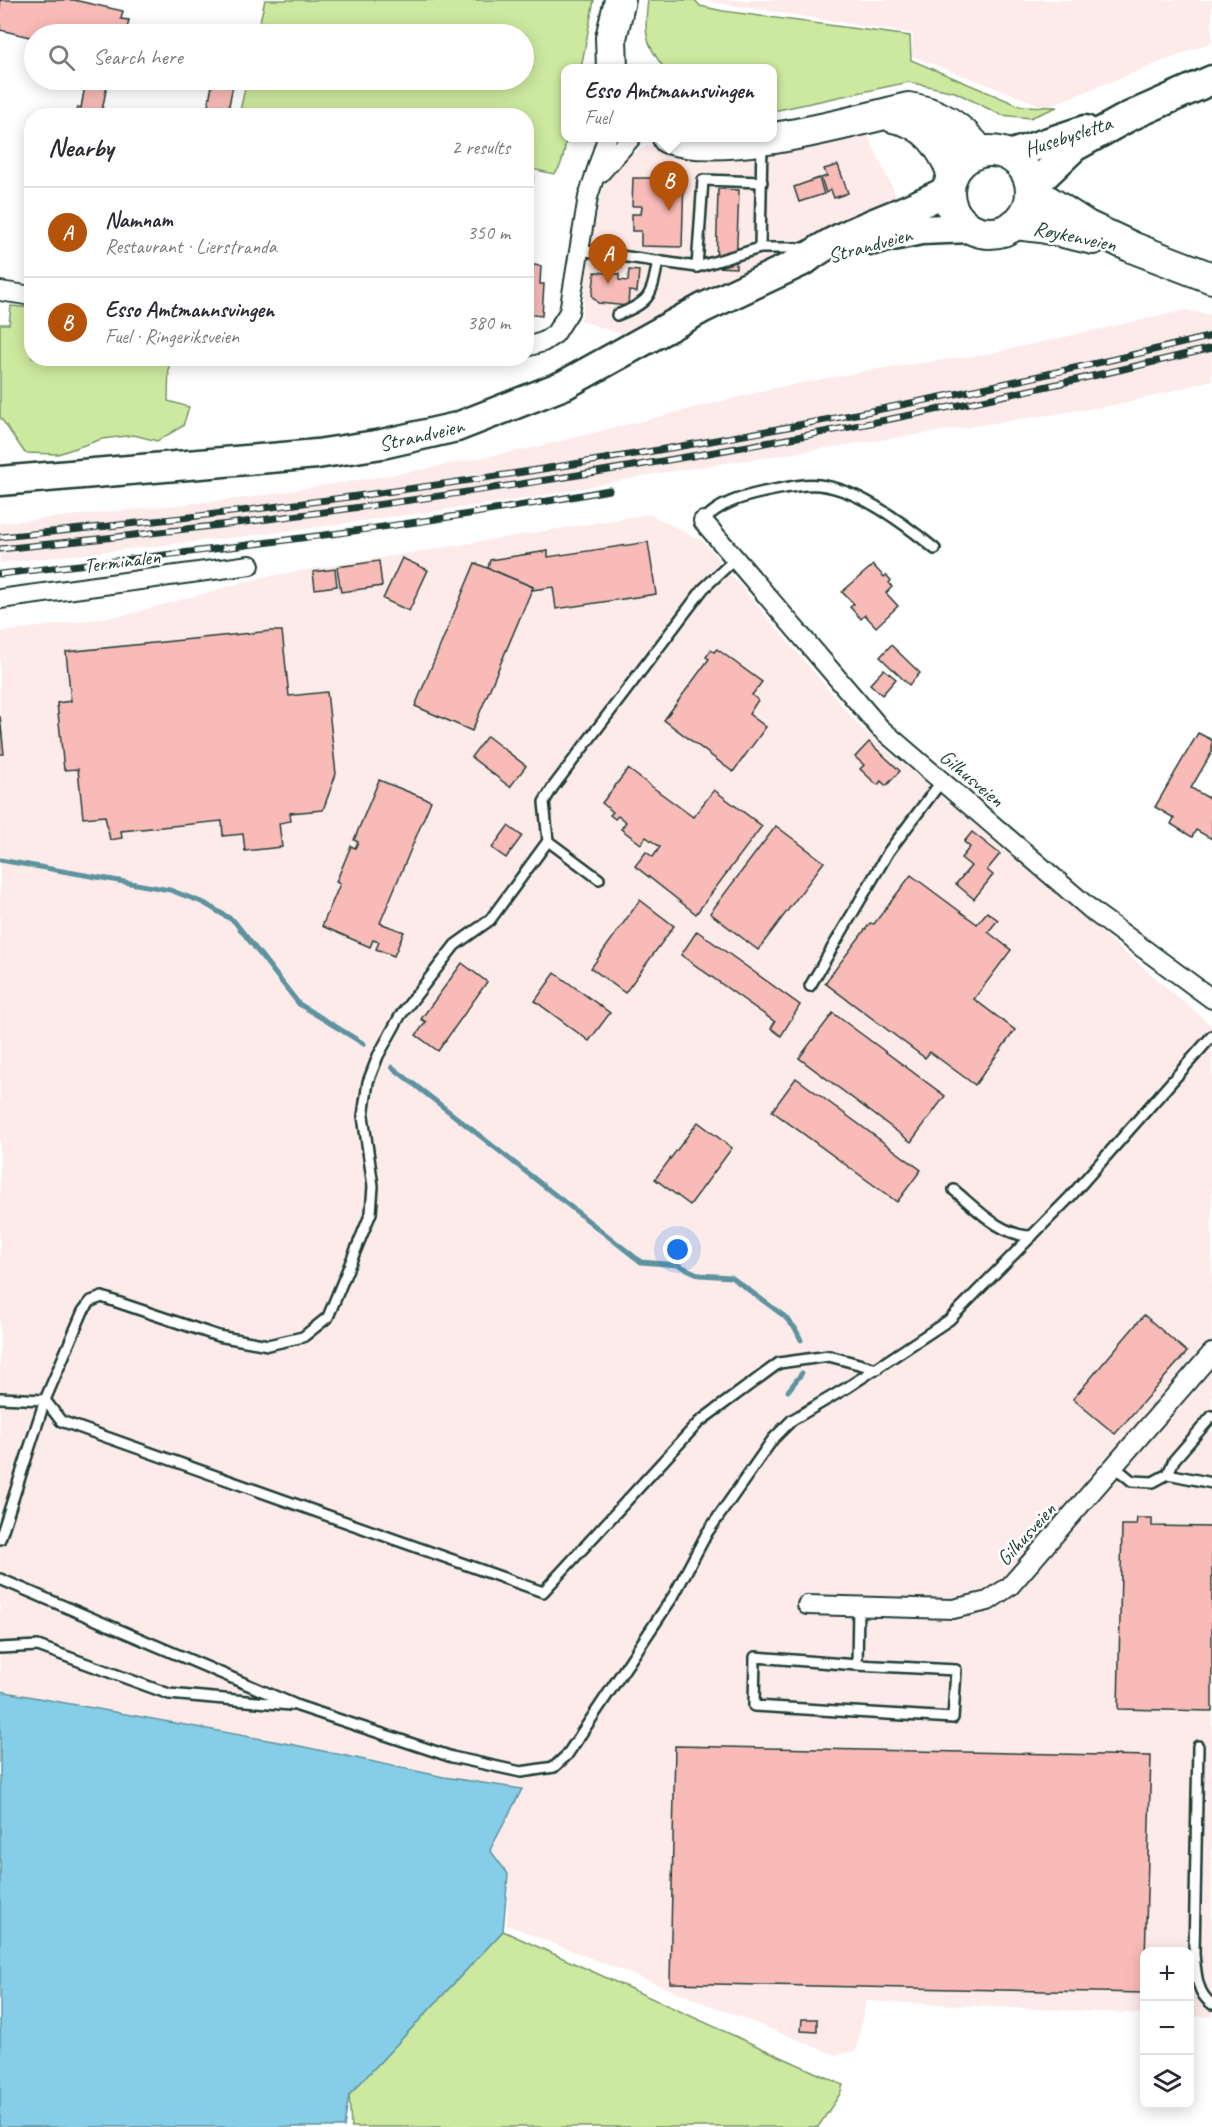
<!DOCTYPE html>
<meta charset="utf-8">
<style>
:root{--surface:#fff;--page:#f7f7f7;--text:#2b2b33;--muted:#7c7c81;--line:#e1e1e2;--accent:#b45309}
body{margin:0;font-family:Caveat,sans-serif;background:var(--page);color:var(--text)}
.controls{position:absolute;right:18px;bottom:18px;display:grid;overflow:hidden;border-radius:12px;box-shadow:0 3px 15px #0003}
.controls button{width:54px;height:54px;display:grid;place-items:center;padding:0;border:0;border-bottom:2px solid var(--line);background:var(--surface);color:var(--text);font:30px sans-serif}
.you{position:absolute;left:678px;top:1250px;width:21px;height:21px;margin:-15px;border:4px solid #fff;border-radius:50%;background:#1a73e8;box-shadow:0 0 0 9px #1a73e833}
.badge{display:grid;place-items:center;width:39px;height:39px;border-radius:50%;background:var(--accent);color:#fff;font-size:20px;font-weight:700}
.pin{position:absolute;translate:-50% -50px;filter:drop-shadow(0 2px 3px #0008)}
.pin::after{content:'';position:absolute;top:32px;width:21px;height:18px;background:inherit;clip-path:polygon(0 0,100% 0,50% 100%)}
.popup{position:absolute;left:561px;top:64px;width:216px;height:78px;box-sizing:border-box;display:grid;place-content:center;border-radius:12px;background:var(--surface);filter:drop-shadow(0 2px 4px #0005);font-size:20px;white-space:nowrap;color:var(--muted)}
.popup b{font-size:22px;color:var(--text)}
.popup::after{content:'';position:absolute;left:50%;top:100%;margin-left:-12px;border:12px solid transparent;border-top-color:var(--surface)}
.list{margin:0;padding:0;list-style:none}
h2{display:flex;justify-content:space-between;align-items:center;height:78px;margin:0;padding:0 24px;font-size:26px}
h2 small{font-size:20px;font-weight:400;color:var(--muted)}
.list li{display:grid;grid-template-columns:39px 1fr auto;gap:18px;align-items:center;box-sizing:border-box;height:90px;padding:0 24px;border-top:2px solid var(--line)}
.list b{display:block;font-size:22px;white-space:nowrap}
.list p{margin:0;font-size:20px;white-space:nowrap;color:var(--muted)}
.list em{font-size:20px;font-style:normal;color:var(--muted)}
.icon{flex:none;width:33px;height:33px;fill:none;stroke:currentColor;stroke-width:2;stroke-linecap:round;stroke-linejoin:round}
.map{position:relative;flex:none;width:1212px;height:2127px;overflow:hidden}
.search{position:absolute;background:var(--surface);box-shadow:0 3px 15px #0003;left:24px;top:24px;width:510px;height:66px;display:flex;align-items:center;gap:15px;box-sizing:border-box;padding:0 21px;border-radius:33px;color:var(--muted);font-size:22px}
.panel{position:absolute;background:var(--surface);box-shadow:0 3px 15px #0003;left:24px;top:108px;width:510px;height:258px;border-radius:24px}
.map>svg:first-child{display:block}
.built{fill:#fdebea}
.green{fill:#cde99f;stroke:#76936a;stroke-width:1.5}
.water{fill:#86cde7;stroke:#5d939f;stroke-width:1.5}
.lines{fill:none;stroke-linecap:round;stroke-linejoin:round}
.stream{stroke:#5d939f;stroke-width:5}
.building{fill:#f8bbb8;stroke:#1f3d34;stroke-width:1.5}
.service-casing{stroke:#1f3d34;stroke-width:14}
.minor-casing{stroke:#1f3d34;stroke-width:22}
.primary-casing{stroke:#1f3d34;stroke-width:33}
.trunk-casing{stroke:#1f3d34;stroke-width:34}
.service{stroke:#fff;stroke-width:9}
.minor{stroke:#fff;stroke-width:18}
.primary{stroke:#fff;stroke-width:28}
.trunk{stroke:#fff;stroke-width:30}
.rail-casing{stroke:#1f3d34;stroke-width:7}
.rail{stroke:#fff;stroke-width:4.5;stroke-dasharray:14;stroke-linecap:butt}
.labels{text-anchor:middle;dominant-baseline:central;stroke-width:5;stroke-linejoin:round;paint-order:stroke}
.street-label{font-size:21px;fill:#1f3d34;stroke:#fff}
</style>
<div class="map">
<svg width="1212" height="2127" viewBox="0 0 1212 2127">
<rect width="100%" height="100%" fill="#fff"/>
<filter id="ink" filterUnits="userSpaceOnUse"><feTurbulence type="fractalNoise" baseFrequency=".0167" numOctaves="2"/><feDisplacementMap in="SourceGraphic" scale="12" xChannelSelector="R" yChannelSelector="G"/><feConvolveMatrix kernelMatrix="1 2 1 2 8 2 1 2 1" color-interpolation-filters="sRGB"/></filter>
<g filter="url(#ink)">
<g class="built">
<polygon points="701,0 1212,0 1212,42 1046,107 912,56 913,34"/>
<polygon points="867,133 898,200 794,253 684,301 624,335 581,321 595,216 602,191 611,173 627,155 650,146"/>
<polygon points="1186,310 1212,315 1212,380 1128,403 654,474 525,499 274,533 0,563 0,523 245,498 402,473 532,448 775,388 877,369 988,354"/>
<polygon points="649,514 703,541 861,728 1212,1026 1212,2017 1190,2016 1190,1952 1144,1952 1144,2014 866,2001 856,2051 836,2055 507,1925 508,1874 490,1850 522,1789 444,1777 295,1745 0,1691 0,632 126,615 263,577"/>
</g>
<g class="green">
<path d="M265,0H594L581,68H566C566,92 572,160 554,174L527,168L526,116L239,115L247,80H524V34H257Z"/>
<path d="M648,0H695L700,6L723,11L910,36L911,60L1020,106L1057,107L1030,118L1001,115L955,92L909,82L773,111L772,68H664C644,42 644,31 648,0Z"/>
<polygon points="11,306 31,308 32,358 169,359 168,401 189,407 183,426 157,441 134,435 102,439 58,454 25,453 0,417 0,324 9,324"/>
<polygon points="503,1931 843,2085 840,2094 818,2127 351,2127 349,2095"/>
</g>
<polygon class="water" points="0,1691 295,1745 444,1777 522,1789 490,1850 508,1874 503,1931 349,2095 344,2127 0,2127"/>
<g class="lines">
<g class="stream">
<polyline points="0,860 170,890 204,903 234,921 299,1004 364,1044"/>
<polyline points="392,1067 641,1262 678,1265 700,1275 731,1277 784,1316 795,1328 801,1340"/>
<polyline points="788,1391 802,1373"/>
</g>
</g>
<g class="building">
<polygon points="0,0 74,0 123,11 121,19 129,20 126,34 34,34 34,38 0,30"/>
<polygon points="224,31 242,34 223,34"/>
<polygon points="86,80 108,80 101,116 76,115 78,107 81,108"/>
<polygon points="213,80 234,80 227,116 206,116"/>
<polygon points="838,165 848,193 834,198 831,190 826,193 821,178 827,176 824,169"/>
<polygon points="526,173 534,174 529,204 526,203"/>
<polygon points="633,178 684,178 682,247 641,246 641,231 632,231 632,214 641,214 642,206 632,206"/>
<polygon points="819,178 824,194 799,202 794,187"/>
<polygon points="718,189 739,190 736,268 716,267"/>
<polygon points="526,264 541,266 540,284 544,284 542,316 526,314"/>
<polygon points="629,270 639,271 637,292 629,291 628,306 598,303 592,296 595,272 619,274 619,280 628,281"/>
<polygon points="648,542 656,594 556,609 553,587 532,590 533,587 488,568 490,560 548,551 548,557"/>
<polygon points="402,558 428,570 409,611 383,599"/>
<polygon points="379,561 382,586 341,592 337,567"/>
<polygon points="475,563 533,587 472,731 415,706"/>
<polygon points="873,565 884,577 886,575 891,580 889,583 892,587 886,593 898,606 876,627 865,615 861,619 850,607 854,604 842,592"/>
<polygon points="335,569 337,586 315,589 313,572"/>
<polygon points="271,631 282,631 289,696 327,692 336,774 323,810 290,813 291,821 279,823 282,847 245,851 243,834 223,836 222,821 121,831 122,838 110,840 105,816 83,818 78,769 64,770 57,703 71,701 66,652"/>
<polygon points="891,645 920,673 909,685 880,657"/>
<polygon points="717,649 762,682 752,695 758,700 749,714 766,727 733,772 664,720 709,659 706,657 711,650 714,652"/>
<polygon points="884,669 896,679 882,695 870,684"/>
<polygon points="0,716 4,754 0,754"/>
<polygon points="1198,733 1212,740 1212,752 1191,788 1212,800 1212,839 1196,830 1192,837 1171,824 1174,818 1155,807"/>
<polygon points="487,736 526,766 510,787 471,757"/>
<polygon points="869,742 900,771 886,786 881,781 878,785 875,783 860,769 864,765 855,757"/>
<polygon points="628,769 693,817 714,790 762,826 696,914 635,866 646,852 653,857 660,847 646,837 641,844 621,829 626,822 618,816 615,819 610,815 613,812 602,803"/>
<polygon points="379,780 431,801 380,923 404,932 394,956 376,949 379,942 373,940 370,947 322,926 340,884 336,882 351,846 355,848 358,842 354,840"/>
<polygon points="508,826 522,836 506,858 492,848"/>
<polygon points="776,826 824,862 758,950 710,913"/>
<polygon points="972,832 1000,854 987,870 993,875 974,899 956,884 971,866 961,858 970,847 964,842"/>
<polygon points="911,875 977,924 987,912 998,920 988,932 1011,950 974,999 1015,1030 975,1085 930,1052 925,1058 825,983 870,923 874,924"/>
<polygon points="640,900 674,926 625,993 591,968"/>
<polygon points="697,931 800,1005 781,1036 771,1028 775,1022 681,955"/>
<polygon points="462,963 487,982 438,1051 416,1035 426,1022 421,1019"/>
<polygon points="555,973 610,1013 589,1041 535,1001"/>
<polygon points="833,1013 945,1096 911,1142 799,1058"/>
<polygon points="796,1078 921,1170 897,1202 772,1111"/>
<polygon points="698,1122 732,1148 690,1205 655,1179"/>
<polygon points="1144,1315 1187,1352 1115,1434 1073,1399"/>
<polygon points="1137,1518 1152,1518 1152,1526 1212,1527 1212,1711 1118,1709 1122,1525 1136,1525"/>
<polygon points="675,1746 1151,1756 1144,1993 670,1983"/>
<polygon points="802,2019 817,2019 817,2032 801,2031"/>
</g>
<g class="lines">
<defs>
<g id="service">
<polyline points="760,248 762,142"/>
<polyline points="579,250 697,267 703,180 762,182"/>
<polyline points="697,267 760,248 806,248"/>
<path d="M617,315C652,301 651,296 658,261"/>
<path d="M703,521C718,504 741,497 764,492C781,489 801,483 819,485C858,489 905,524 935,549"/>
<polyline points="599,879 548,841 544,802 553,787 703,589 736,558"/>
<polyline points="810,986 889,851 941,782"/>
<path d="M954,1190C977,1209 1001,1236 1032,1236"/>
<polyline points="0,1398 45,1400 61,1421 543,1592 699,1422 779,1363 829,1356 877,1369"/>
<polyline points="1115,1467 1132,1481 1153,1482 1168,1474 1174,1460 1212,1416"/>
<polyline points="1168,1474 1212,1483"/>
<polyline points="0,1539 45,1400 83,1311 91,1301 102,1297 218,1336 268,1345 303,1337 328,1317 371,1213 373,1186 363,1116 368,1082 378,1056 400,1016 455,945 490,920 548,841"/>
<polyline points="0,1579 298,1706 452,1757 521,1772 554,1767 567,1755 674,1595 707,1533 773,1439 792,1420 848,1387 949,1320 1070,1197 1212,1036"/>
<polyline points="0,1648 38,1646 169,1694 290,1705"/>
<polyline points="857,1665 755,1657 754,1706 953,1718 956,1670 857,1665 858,1606"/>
<path d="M1198,1746L1194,1954C1196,1972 1196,1993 1212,2004"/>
</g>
<g id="minor">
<polyline points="600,173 631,138"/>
<polyline points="0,291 32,296"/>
<polyline points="526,347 543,342 555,334 569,312 588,197 607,138"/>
<polyline points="703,521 880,728 1095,913 1212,999"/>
<polyline points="0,599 250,565"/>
<polyline points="807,1605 953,1609 988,1601 1010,1586 1212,1353"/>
</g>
<g id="primary">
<polyline points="1009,155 1085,130"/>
<polyline points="1031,188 1074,147 1128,117 1212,80"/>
<polyline points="873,240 921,230 971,228"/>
<path id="s1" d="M0,481L317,454L382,444L457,427L564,385L703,308L805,260C841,230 906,215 949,189"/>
</g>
<g id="trunk">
<polyline points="612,68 611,38 620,0"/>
<path d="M893,117C926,123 941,145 953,174"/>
<path d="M668,138C726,157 848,123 908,108C939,112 961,127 980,152"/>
<circle cx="990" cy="192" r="41"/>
<polyline points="1031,190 1087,226 1134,248 1212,278"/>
<polyline points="1015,224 1041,227 1093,239"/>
</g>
</defs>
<use href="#service" class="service-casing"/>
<use href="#minor" class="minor-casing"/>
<use href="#primary" class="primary-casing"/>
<use href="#trunk" class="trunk-casing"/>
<use href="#service" class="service"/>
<use href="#minor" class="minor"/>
<use href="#primary" class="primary"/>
<use href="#trunk" class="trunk"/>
<defs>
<g id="rail">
<path d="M0,537C408,498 814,433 1212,336"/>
<path d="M0,549C408,509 814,445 1212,348"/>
<path d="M0,574C203,551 407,528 609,490"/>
</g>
</defs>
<use href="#rail" class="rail-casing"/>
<use href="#rail" class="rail"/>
</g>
</g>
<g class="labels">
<g class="street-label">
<text transform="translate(1068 136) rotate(-18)">Husebysletta</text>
<text transform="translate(1075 236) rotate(12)">Røykenveien</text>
<text transform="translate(870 245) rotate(-15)">Strandveien</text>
<text stroke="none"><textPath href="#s1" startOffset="424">Strandveien</textPath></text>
<text transform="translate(122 561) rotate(-7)">Terminalen</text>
<text transform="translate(972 778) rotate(40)">Gilhusveien</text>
<text transform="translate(1026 1534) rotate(-48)">Gilhusveien</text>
</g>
</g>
</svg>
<div class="controls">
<button>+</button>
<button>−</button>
<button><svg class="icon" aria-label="layers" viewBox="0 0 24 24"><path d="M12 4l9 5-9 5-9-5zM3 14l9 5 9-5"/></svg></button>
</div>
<div class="you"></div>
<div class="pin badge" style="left:608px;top:284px">A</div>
<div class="pin badge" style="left:669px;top:211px">B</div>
<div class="popup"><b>Esso Amtmannsvingen</b>Fuel</div>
<div class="search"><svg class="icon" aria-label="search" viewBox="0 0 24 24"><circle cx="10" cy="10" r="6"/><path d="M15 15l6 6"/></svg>Search here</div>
<section class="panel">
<h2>Nearby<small>2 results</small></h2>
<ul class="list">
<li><span class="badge">A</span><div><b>Namnam</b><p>Restaurant · Lierstranda</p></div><em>350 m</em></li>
<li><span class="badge">B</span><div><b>Esso Amtmannsvingen</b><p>Fuel · Ringeriksveien</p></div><em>380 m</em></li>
</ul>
</section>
</div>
